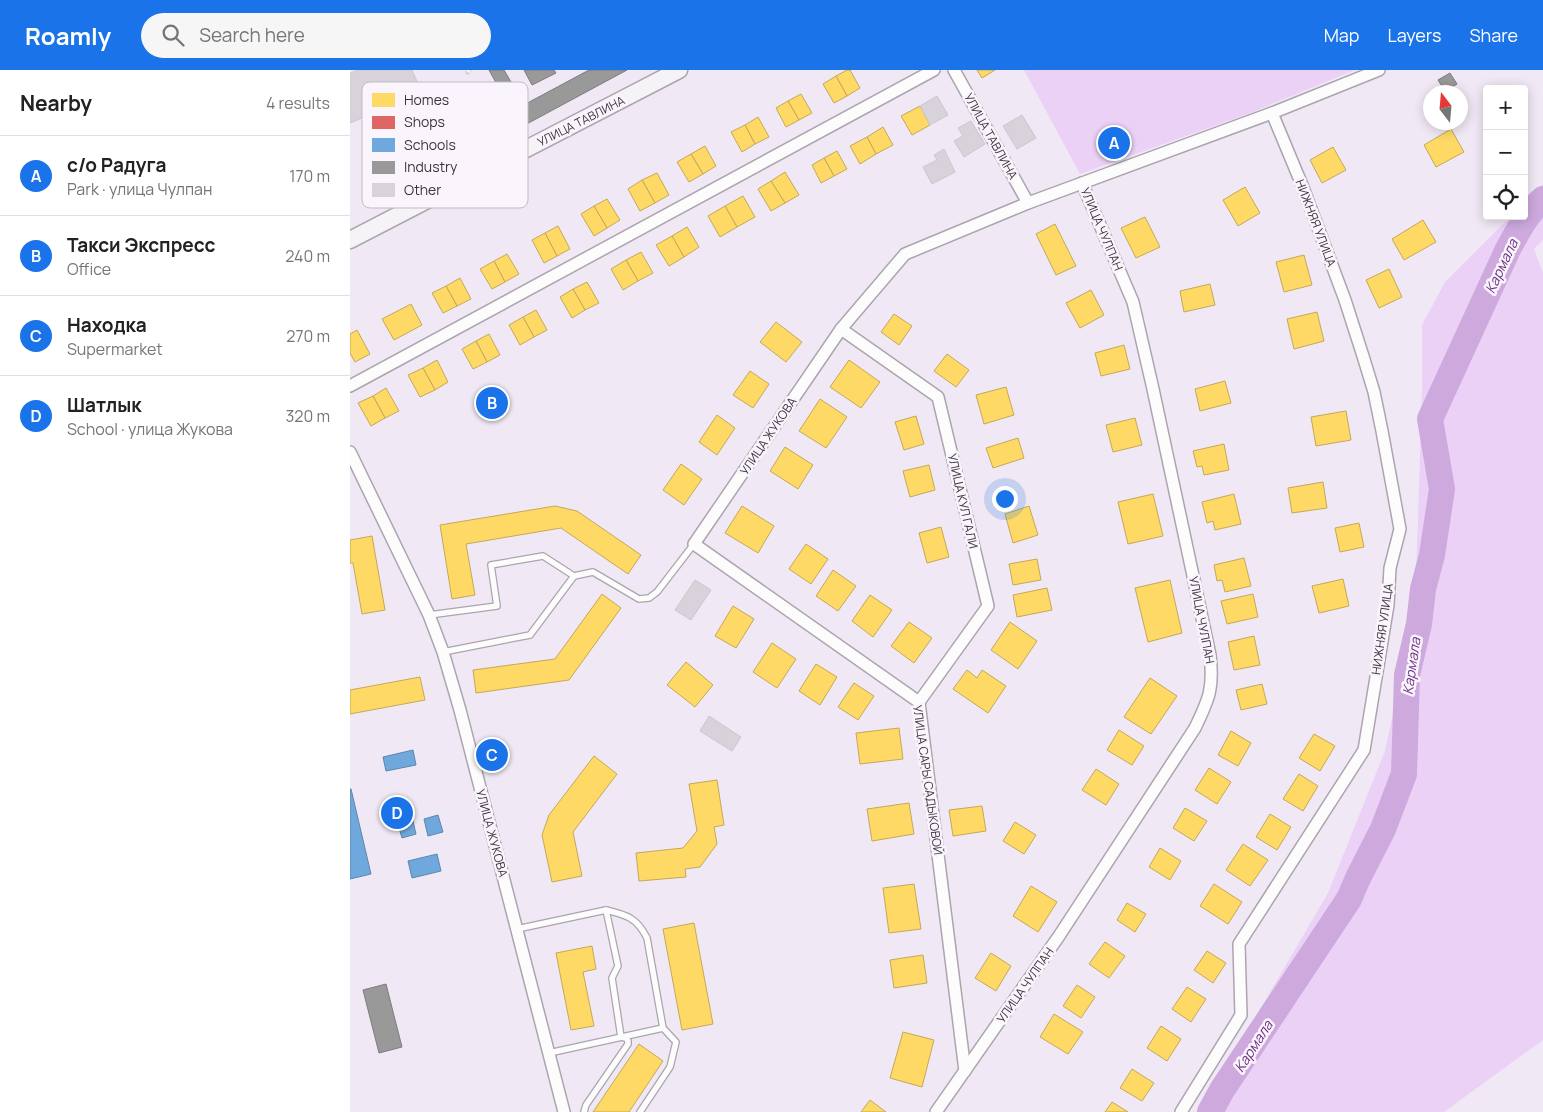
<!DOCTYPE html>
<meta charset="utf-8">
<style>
:root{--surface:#fff;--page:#f6f6f6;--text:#222;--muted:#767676;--line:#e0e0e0;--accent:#1a73e8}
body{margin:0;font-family:Manrope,sans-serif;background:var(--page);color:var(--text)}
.controls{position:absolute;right:15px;top:15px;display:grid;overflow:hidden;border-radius:5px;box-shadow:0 2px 12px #0003}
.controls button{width:45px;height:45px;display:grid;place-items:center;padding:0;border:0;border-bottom:1px solid var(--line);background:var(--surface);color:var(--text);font:25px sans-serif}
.compass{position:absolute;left:1073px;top:15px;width:45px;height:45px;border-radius:50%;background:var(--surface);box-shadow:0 2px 12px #0003;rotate:344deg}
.you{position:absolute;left:654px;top:428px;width:18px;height:18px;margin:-12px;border:4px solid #fff;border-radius:50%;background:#1a73e8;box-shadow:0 0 0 8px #1a73e833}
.badge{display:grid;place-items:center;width:32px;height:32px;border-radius:50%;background:var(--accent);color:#fff;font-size:16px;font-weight:700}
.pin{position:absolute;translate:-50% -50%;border:2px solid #fff;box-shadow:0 1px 5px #0006}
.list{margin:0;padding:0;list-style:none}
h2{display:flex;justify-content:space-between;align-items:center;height:65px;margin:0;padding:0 20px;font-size:21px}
h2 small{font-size:16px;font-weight:400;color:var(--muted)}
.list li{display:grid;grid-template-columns:32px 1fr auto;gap:15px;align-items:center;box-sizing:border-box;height:80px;padding:0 20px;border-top:1px solid var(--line)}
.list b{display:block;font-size:19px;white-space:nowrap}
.list p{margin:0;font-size:16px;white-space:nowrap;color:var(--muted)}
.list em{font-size:16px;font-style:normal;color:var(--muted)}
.icon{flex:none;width:28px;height:28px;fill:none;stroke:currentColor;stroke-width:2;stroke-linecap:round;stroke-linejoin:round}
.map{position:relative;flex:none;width:1193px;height:1042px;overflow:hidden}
header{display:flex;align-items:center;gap:30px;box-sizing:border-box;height:70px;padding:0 25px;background:var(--accent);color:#fff}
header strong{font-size:24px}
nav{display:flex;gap:28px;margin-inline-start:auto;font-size:18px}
.search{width:350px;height:45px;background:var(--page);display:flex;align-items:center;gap:12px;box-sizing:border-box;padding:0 18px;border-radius:28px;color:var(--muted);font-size:19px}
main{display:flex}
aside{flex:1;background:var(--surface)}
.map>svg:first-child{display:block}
.green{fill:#ebd1f6}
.homes{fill:#ffd966;stroke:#c4a85a}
.shops{fill:#e06666;stroke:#ae585a}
.schools{fill:#6fa8dc;stroke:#5f86ad}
.industry{fill:#999;stroke:#7d7b7e}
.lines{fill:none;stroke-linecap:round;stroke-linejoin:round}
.river{stroke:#cda9dd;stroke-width:26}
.building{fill:#d8d2db;stroke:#cdc6d0}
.lane-casing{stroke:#aba5ae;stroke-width:8}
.street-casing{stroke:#aba5ae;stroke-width:14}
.secondary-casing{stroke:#aba5ae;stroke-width:19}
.lane{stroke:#fdfcfd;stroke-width:5.5}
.street{stroke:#fdfcfd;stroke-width:11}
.secondary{stroke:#f6f3f7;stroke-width:16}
.rail-casing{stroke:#d6d4d7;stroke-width:5.5}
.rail{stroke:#faf4fc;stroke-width:4;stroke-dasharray:11;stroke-linecap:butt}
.labels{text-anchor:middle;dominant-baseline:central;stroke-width:5;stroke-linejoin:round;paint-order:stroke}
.street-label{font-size:12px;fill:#3b363e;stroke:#faf4fc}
.water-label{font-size:14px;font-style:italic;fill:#6c3183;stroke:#faf4fc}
.key{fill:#faf4fc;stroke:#c1bbc3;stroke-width:1}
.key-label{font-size:14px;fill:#3b363e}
</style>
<header>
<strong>Roamly</strong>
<div class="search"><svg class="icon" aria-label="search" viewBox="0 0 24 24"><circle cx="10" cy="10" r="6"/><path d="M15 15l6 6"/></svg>Search here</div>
<nav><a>Map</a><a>Layers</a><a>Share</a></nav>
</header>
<main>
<aside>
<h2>Nearby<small>4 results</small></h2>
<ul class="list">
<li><span class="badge">A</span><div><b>с/о Радуга</b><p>Park · улица Чулпан</p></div><em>170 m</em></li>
<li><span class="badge">B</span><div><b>Такси Экспресс</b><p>Office</p></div><em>240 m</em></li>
<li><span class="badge">C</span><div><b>Находка</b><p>Supermarket</p></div><em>270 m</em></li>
<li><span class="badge">D</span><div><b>Шатлык</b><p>School · улица Жукова</p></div><em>320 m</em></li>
</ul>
</aside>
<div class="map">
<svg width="1193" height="1042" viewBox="0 0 1193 1042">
<rect width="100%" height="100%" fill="#f0e8f4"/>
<g class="green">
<polygon points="674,0 1005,0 900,43 730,104"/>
<polygon points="1193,114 1193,170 1184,179 1193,203 1193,970 1094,1042 850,1042 978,823 1035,681 1065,540 1072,323 1072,255 1095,212 1161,146 1174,146 1174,133"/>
</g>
<g class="homes">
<polygon points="497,0 500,0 510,18 497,26 486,6"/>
<polygon points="627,0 645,0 632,8"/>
<polygon points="486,6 497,26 484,33 473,14"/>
<polygon points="451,24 462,43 449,50 438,31"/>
<polygon points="438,31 449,50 436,57 426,38"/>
<polygon points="570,36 580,55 562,65 551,46"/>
<polygon points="408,47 419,67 405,74 395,55"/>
<polygon points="395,55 405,74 392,82 381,62"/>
<polygon points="533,57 543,75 526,84 517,67"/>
<polygon points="1101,59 1114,82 1086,97 1074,75"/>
<polygon points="517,67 526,84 510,94 500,76"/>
<polygon points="355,76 366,96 353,104 341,84"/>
<polygon points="983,77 996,100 972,113 960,90"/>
<polygon points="487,81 497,99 484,106 474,88"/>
<polygon points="341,84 353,104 339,112 327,92"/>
<polygon points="474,88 484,106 471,113 462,95"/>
<polygon points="435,102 449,125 435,133 421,111"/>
<polygon points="307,103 319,125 305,133 292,110"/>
<polygon points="292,110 305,133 290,141 278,119"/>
<polygon points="421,111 435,133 421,141 408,119"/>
<polygon points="895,117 910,143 888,156 873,130"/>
<polygon points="393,126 405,147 387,157 375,136"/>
<polygon points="257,129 270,150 257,158 244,136"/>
<polygon points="244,136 257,158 244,166 231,144"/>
<polygon points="375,136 387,157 370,167 358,146"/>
<polygon points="795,147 810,177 786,188 771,158"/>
<polygon points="1073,150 1086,172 1054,190 1042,169"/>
<polygon points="705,154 726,196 706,205 686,164"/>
<polygon points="208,156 220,179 207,186 195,163"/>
<polygon points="337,157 349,177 334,187 322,166"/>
<polygon points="195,163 207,186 194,193 182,170"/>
<polygon points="322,166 334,187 319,196 306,175"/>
<polygon points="291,182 303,203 288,211 276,190"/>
<polygon points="157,184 169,204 155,212 144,191"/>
<polygon points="954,185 962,215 934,222 926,192"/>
<polygon points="276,190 288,211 273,220 261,199"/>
<polygon points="144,191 155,212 142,219 130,199"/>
<polygon points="1039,199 1052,227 1029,238 1016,210"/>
<polygon points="110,208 121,229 107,236 96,216"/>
<polygon points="237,212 249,233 235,240 223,219"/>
<polygon points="860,214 865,235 834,242 830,221"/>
<polygon points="96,216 107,236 93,243 82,223"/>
<polygon points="223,219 235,240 222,248 210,227"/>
<polygon points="741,220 754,245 730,258 716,233"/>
<polygon points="61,234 72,255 44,270 32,249"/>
<polygon points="186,240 197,260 184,267 173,247"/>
<polygon points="967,242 974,271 944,279 937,249"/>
<polygon points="544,244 562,256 549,275 531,262"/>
<polygon points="173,247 184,267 170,275 159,255"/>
<polygon points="426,252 452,272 436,292 410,272"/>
<polygon points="7,260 20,284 5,292 0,283 0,264"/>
<polygon points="139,264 150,285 137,292 126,271"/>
<polygon points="126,271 137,292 123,299 112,279"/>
<polygon points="774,275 780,299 751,306 745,283"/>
<polygon points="597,284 619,300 606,317 584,301"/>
<polygon points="87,290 98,312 85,320 73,298"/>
<polygon points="499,290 530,312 511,338 480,317"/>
<polygon points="73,298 85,320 70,327 58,305"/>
<polygon points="400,301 419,314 403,338 383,325"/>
<polygon points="875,311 881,333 850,341 845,319"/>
<polygon points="656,317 664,345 634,354 626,325"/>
<polygon points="36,318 49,341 35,348 23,326"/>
<polygon points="23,326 35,348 21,356 8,333"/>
<polygon points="470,329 497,347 476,378 449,361"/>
<polygon points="996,341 1001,370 966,376 961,347"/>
<polygon points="367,345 385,358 367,385 349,372"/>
<polygon points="566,346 574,374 554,380 545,352"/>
<polygon points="785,348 792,375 763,382 756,355"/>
<polygon points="668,368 674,388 643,398 636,378"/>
<polygon points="874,374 879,400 854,405 852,396 847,397 843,381"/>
<polygon points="435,377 463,395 448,419 420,401"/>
<polygon points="331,394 352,409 334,435 313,420"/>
<polygon points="579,395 585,420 560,427 553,401"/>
<polygon points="973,412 977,438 942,443 938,418"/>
<polygon points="803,424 813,466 778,474 768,432"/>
<polygon points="884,424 891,454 865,460 863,451 857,453 852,432"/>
<polygon points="205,436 227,441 291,485 278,504 211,458 116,474 125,525 102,529 90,455"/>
<polygon points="392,436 424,456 408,483 375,463"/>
<polygon points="679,436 688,465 663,473 655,444"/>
<polygon points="1009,453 1014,477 990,482 985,458"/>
<polygon points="591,457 599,487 577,493 569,463"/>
<polygon points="22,466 35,540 12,544 3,493 0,493 0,470"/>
<polygon points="456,474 478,489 461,514 439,499"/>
<polygon points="894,488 901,516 875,522 872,510 867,511 864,495"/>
<polygon points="687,489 691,510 663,515 659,494"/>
<polygon points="483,500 506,516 488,541 466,526"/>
<polygon points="993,509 999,536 969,543 962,516"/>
<polygon points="820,510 832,563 798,572 785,518"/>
<polygon points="697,518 702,540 667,547 663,525"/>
<polygon points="252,524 271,538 219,610 126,623 123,600 205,589"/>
<polygon points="903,524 908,547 877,554 871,531"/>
<polygon points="520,525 542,540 523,567 502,551"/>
<polygon points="383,536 404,549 386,578 365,566"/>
<polygon points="559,552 582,568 564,593 541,576"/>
<polygon points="660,552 687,571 668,599 641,580"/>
<polygon points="904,566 910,595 884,600 878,572"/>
<polygon points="422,573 446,589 427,618 403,602"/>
<polygon points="336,592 363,615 345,637 317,615"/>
<polygon points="466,594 487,607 470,635 449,621"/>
<polygon points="617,600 627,608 632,600 656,616 638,643 603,619"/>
<polygon points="70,607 75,630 0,644 0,620"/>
<polygon points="800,608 827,626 801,664 774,647"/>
<polygon points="504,613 524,626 508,650 488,637"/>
<polygon points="912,614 917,634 891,640 886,620"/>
<polygon points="549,658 553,689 510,694 506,663"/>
<polygon points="769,660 794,676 782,695 757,680"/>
<polygon points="881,661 901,673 888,696 868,685"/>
<polygon points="964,664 985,676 970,701 949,688"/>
<polygon points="244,686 267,704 223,762 232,806 202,812 192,765 199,745"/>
<polygon points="859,698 881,712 867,734 845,720"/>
<polygon points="746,699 769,714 756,735 732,720"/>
<polygon points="949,704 968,716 953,741 933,729"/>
<polygon points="367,710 374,755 364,757 367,774 350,797 335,799 336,807 289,811 286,783 333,778 347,761 339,714"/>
<polygon points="559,733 564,764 522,771 517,739"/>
<polygon points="632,736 636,761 603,766 599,740"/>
<polygon points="835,738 857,751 844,771 823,758"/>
<polygon points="920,744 941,757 927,780 906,767"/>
<polygon points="665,752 686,765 674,784 653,771"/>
<polygon points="893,774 918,790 900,816 876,800"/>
<polygon points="810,778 831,791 820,810 799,797"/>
<polygon points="564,814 571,859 539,863 533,818"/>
<polygon points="864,814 892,832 878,854 850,836"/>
<polygon points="681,816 707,832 688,862 663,846"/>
<polygon points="777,833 796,844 785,862 767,850"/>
<polygon points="344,853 363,954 332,960 313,859"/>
<polygon points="755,872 775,886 759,908 739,894"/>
<polygon points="242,876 246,899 233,902 244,956 221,960 206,883"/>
<polygon points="857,881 876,893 863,913 844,900"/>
<polygon points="641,883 661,896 646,921 625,908"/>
<polygon points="573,885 577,913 544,918 540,890"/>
<polygon points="727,915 745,927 731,948 713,936"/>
<polygon points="837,917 856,929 841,952 822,939"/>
<polygon points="704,944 733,962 718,984 690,967"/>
<polygon points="811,956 831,969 817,991 797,978"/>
<polygon points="553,962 584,970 572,1017 540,1008"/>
<polygon points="289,974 313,991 279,1042 243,1042"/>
<polygon points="782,999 804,1013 792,1031 770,1018"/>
<polygon points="520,1030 536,1042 511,1042"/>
<polygon points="762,1032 778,1042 755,1042"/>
</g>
<polygon class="shops" points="144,671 150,695 140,698 134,674"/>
<g class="schools">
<polygon points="63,680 66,695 36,701 33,687"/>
<polygon points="0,719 1,719 21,804 0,809"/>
<polygon points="88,745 93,762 78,766 74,749"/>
<polygon points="62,747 66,764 52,768 47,751"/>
<polygon points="87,784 91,801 62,808 58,791"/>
</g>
<g class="industry">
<polygon points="139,0 154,0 168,24 123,48 118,37 150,20"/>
<polygon points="174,0 204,0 206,3 182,15"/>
<polygon points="239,0 277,0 108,91 99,75"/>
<polygon points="1100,3 1107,14 1095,21 1088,10"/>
<polygon points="36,914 52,977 29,983 13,920"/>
</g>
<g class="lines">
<path class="river" d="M860,1042L872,1020L999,829L1008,808L1033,759L1054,704L1057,605L1069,554L1073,519L1082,485L1092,419L1080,349L1158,179C1168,161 1177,143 1193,129"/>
</g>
<g class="building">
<polygon points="8,0 62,0 72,23 0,53 0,3"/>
<polygon points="587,26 598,45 580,55 570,36"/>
<polygon points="672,45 686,68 667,79 653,56"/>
<polygon points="621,51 635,74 614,87 604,71 613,66 608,58"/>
<polygon points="594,79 605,102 582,114 573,97 587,90 584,85"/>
<polygon points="345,510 361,520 341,550 325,540"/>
<polygon points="359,646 391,667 382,681 350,661"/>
</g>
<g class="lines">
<defs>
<g id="lane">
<polyline points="224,506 243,502 289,529 299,528 307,522 344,474"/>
<polyline points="79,545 147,536 141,495 193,486 224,506 180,565 93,582"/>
<path d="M256,840C277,845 287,848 297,868L313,958"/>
<polyline points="167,859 256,840 268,896 262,908 271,967"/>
<polyline points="199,983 313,958 326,972 320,997 290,1042"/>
<polyline points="234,1042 236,1035 278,974 278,971 276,968 271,967"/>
</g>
<g id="street">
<polyline points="604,0 678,133"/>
<polyline points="491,259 588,327 638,536 569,632"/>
<polyline points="0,316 584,0"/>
<polyline points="0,382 79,545 93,582 110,640 214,1042"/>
<polyline points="615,1001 569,632 344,474 491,259 555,184 678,133 922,43 1029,0"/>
<path d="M586,1042L709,866L845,658C859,629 864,618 860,585L803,319L783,232L732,113"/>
<polyline points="831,1042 891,945 889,874 1014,680 1038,535 1040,498 1050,459 1032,361 1024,322 1013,286 995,230 952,115 922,43"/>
</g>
<polyline id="secondary" points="0,170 329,0"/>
</defs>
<use href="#lane" class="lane-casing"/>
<use href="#street" class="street-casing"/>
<use href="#secondary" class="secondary-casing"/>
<use href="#lane" class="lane"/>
<use href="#street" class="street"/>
<use href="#secondary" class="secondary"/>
<defs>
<polyline id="rail" points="118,2 119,0"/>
</defs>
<use href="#rail" class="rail-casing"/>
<use href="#rail" class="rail"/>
</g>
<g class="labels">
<g class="street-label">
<text transform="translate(231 51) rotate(-27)">УЛИЦА ТАВЛИНА</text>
<text transform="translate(641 66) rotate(61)">УЛИЦА ТАВЛИНА</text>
<text transform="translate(966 153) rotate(69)">НИЖНЯЯ УЛИЦА</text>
<text transform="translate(752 159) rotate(67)">УЛИЦА ЧУЛПАН</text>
<text transform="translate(418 366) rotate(-56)">УЛИЦА ЖУКОВА</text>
<text transform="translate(613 431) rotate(77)">УЛИЦА КУЛ ГАЛИ</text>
<text transform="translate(852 550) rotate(79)">УЛИЦА ЧУЛПАН</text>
<text transform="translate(1032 559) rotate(-82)">НИЖНЯЯ УЛИЦА</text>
<text transform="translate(578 710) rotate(82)">УЛИЦА САРЫ САДЫКОВОЙ</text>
<text transform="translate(142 763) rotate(75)">УЛИЦА ЖУКОВА</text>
<text transform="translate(675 915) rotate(-55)">УЛИЦА ЧУЛПАН</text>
</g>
<g class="water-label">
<text transform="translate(1151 196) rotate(-65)">Кармала</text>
<text transform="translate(1061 596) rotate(-82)">Кармала</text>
<text transform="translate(903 976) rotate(-57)">Кармала</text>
</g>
</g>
<rect x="12" y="12" width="166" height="126" rx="8" class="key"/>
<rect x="22" y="23" width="23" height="14" fill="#ffd966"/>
<rect x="22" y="46" width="23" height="13" fill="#e06666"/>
<rect x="22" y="68" width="23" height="14" fill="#6fa8dc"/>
<rect x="22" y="91" width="23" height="13" fill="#999"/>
<rect x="22" y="113" width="23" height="14" fill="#d8d2db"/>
<g class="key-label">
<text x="54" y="35">Homes</text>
<text x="54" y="57">Shops</text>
<text x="54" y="80">Schools</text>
<text x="54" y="102">Industry</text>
<text x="54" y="125">Other</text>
</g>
</svg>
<div class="controls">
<button>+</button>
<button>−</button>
<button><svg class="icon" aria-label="locate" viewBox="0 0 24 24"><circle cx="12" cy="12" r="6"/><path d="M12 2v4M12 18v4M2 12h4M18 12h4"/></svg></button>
</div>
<svg class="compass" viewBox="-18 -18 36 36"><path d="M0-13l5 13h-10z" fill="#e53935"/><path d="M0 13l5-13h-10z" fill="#767676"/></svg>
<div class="you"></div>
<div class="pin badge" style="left:764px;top:73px">A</div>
<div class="pin badge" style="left:142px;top:333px">B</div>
<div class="pin badge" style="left:142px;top:685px">C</div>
<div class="pin badge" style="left:47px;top:743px">D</div>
</div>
</main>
